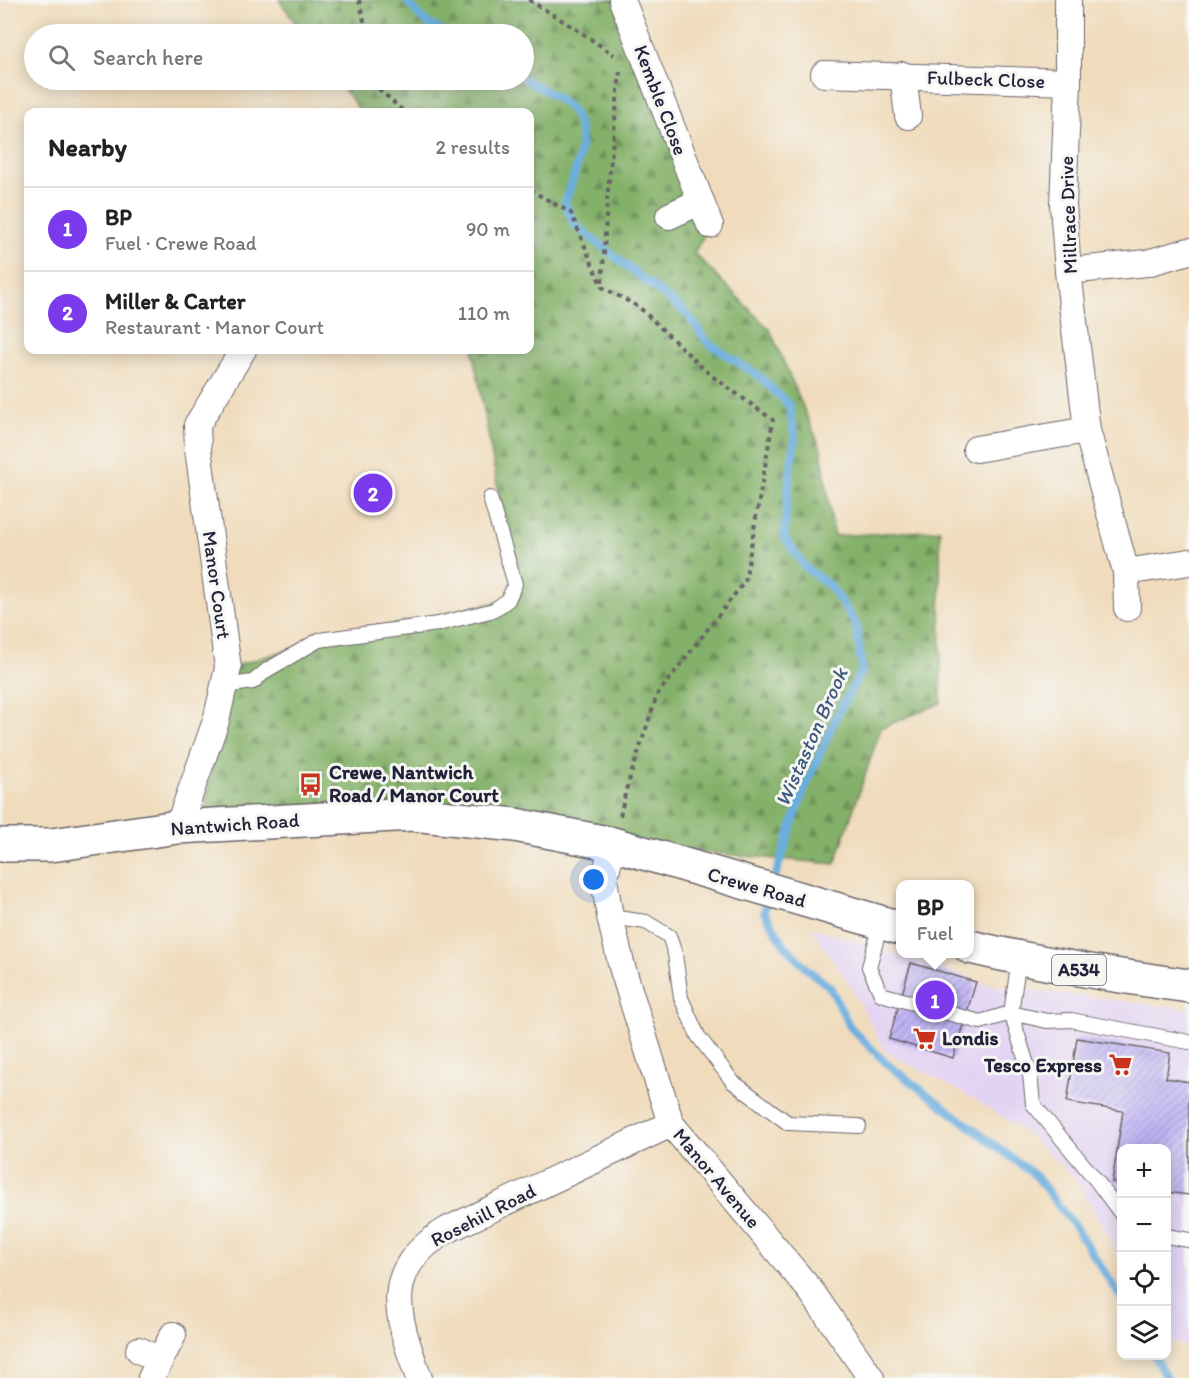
<!DOCTYPE html>
<meta charset="utf-8">
<style>
:root{--surface:#fff;--page:#f2f2f2;--text:#222;--muted:#767676;--line:#e0e0e0;--accent:#7c3aed}
body{margin:0;font-family:Itim,sans-serif;background:var(--page);color:var(--text)}
.controls{position:absolute;right:18px;bottom:18px;display:grid;overflow:hidden;border-radius:12px;box-shadow:0 3px 15px #0003}
.controls button{width:54px;height:54px;display:grid;place-items:center;padding:0;border:0;border-bottom:2px solid var(--line);background:var(--surface);color:var(--text);font:30px sans-serif}
.you{position:absolute;left:594px;top:880px;width:21px;height:21px;margin:-15px;border:4px solid #fff;border-radius:50%;background:#1a73e8;box-shadow:0 0 0 9px #1a73e833}
.badge{display:grid;place-items:center;width:39px;height:39px;border-radius:50%;background:var(--accent);color:#fff;font-size:20px;font-weight:700}
.pin{position:absolute;translate:-50% -50%;border:3px solid #fff;box-shadow:0 2px 6px #0006}
.popup{position:absolute;left:896px;top:880px;width:78px;height:78px;box-sizing:border-box;display:grid;place-content:center;border-radius:12px;background:var(--surface);filter:drop-shadow(0 2px 4px #0005);font-size:20px;white-space:nowrap;color:var(--muted)}
.popup b{font-size:22px;color:var(--text)}
.popup::after{content:'';position:absolute;left:50%;top:100%;margin-left:-12px;border:12px solid transparent;border-top-color:var(--surface)}
.list{margin:0;padding:0;list-style:none}
h2{display:flex;justify-content:space-between;align-items:center;height:78px;margin:0;padding:0 24px;font-size:26px}
h2 small{font-size:20px;font-weight:400;color:var(--muted)}
.list li{display:grid;grid-template-columns:39px 1fr auto;gap:18px;align-items:center;box-sizing:border-box;height:84px;padding:0 24px;border-top:2px solid var(--line)}
.list b{display:block;font-size:22px;white-space:nowrap}
.list p{margin:0;font-size:20px;white-space:nowrap;color:var(--muted)}
.list em{font-size:20px;font-style:normal;color:var(--muted)}
.icon{flex:none;width:33px;height:33px;fill:none;stroke:currentColor;stroke-width:2;stroke-linecap:round;stroke-linejoin:round}
.map{position:relative;flex:none;width:1189px;height:1378px;overflow:hidden}
.search{position:absolute;background:var(--surface);box-shadow:0 3px 15px #0003;left:24px;top:24px;width:510px;height:66px;display:flex;align-items:center;gap:15px;box-sizing:border-box;padding:0 21px;border-radius:33px;color:var(--muted);font-size:22px}
.panel{position:absolute;background:var(--surface);box-shadow:0 3px 15px #0003;left:24px;top:108px;width:510px;height:246px;border-radius:12px}
.map>svg:first-child{display:block}
.built{fill:#e3d3f3}
.forest{fill:url(#forest-firs);stroke:#536a52;stroke-width:1.5}
.lines{fill:none;stroke-linecap:round;stroke-linejoin:round}
.stream{stroke:#6aaedf;stroke-width:8}
.building{fill:url(#building-hatch)}
.lane-casing{stroke:#6a6368;stroke-width:16}
.street-casing{stroke:#6a6368;stroke-width:28}
.primary-casing{stroke:#6a6368;stroke-width:36}
.path{stroke:#6a6368;stroke-width:4;stroke-dasharray:4.5 4.5;stroke-linecap:butt}
.lane{stroke:#fff;stroke-width:14}
.street{stroke:#fff;stroke-width:26}
.primary{stroke:#fff;stroke-width:33}
.labels{text-anchor:middle;dominant-baseline:central;stroke-width:6;stroke-linejoin:round;paint-order:stroke}
.shield{fill:#f6f6f2;stroke:#626272;stroke-width:1.5}
.shield-label{font-size:18px;font-weight:bold;fill:#22223b}
.street-label{font-size:20px;fill:#22223b;stroke:#f6f6f2}
.poi-label{font-size:20px;font-weight:bold;fill:#22223b;stroke:#f6f6f2;text-anchor:start}
.water-label{font-size:21px;font-style:italic;fill:#3f5a7d;stroke:#f6f6f2}
</style>
<div class="map">
<svg width="1189" height="1378" viewBox="0 0 1189 1378">
<defs>
<pattern id="forest-firs" width="22" height="20" patternUnits="userSpaceOnUse" patternTransform="scale(1.5)"><rect width="22" height="20" fill="#84b169"/><path d="M5 1l3.5 6h-7zM16 11l3.5 6h-7z" fill="#6c9058"/></pattern>
<pattern id="building-hatch" width="6" height="6" patternUnits="userSpaceOnUse" patternTransform="scale(1.5)"><rect width="6" height="6" fill="#bfb3f4"/><path d="M-1 1l2-2M0 6l6-6M5 7l2-2" fill="none" stroke="#9b91c7"/></pattern>
</defs>
<rect width="100%" height="100%" fill="#f6f6f2"/>
<filter id="ink" filterUnits="userSpaceOnUse"><feTurbulence type="fractalNoise" baseFrequency=".0167" numOctaves="2"/><feDisplacementMap in="SourceGraphic" scale="12" xChannelSelector="R" yChannelSelector="G"/><feConvolveMatrix kernelMatrix="1 2 1 2 8 2 1 2 1" color-interpolation-filters="sRGB"/></filter>
<filter id="wash" filterUnits="userSpaceOnUse"><feTurbulence type="fractalNoise" baseFrequency=".008" numOctaves="4" result="noise"/><feDisplacementMap in="SourceGraphic" scale="24" xChannelSelector="R" yChannelSelector="G"/><feGaussianBlur stdDeviation="1.35" result="paint"/><feColorMatrix in="noise" values="0 0 0 0 0 0 0 0 0 0 0 0 0 0 0 0 0 1.4 0 .05"/><feComposite in="paint" operator="in"/></filter>
<g filter="url(#wash)">
<rect width="100%" height="100%" fill="#f0dcbc"/>
<polygon class="built" points="810,927 995,986 1189,1009 1189,1347 1169,1342 1167,1338 1166,1148 1122,1148 1121,1259 1075,1178 1025,1132 979,1102 885,1051 849,983"/>
<polygon class="forest" points="279,0 622,0 710,225 694,253 770,330 821,449 834,536 940,530 941,703 881,728 835,864 613,844 381,811 203,822 228,668 319,640 508,600 515,584 473,350 530,350 530,112 361,112 337,80 524,80 524,34 304,34"/>
<g class="lines">
<g class="stream">
<polyline points="406,0 423,20 446,34"/>
<path d="M524,79C536,86 549,92 560,100C597,125 575,170 565,203L574,224L687,314L708,343L759,376L789,405L795,439L788,488L784,537L805,567L831,587L856,624L862,670L837,715L804,790L773,883"/>
<polyline points="769,895 764,912 784,944 807,969 830,987 850,1027 887,1064 1036,1176 1075,1227 1122,1299"/>
<polyline points="1154,1356 1166,1378"/>
</g>
</g>
<g id="blocks">
<g class="building">
<polygon points="911,963 976,982 953,1058 889,1039"/>
<polygon points="1077,1038 1170,1053 1166,1078 1189,1082 1189,1195 1166,1192 1166,1148 1122,1148 1122,1184 1112,1182 1123,1111 1067,1102"/>
</g>
</g>
</g>
<g filter="url(#ink)">
<use href="#blocks" fill-opacity="0" stroke="#6a6368" stroke-width="1.5"/>
<g class="lines">
<defs>
<g id="lane">
<polyline points="224,686 253,682 267,670 319,640 438,624 494,610 508,600 515,584 490,498"/>
<polyline points="610,917 646,922 669,936 675,954 681,998 698,1036 733,1082 788,1123 859,1126"/>
<polyline points="881,923 869,967 881,994 980,1022 1011,1013 1047,1021 1071,1020 1189,1042"/>
<polyline points="1019,959 1011,1013 1030,1074 1033,1104 1096,1180 1122,1215"/>
<polyline points="1166,1236 1189,1240"/>
</g>
<g id="street">
<polyline points="622,0 710,225"/>
<polyline points="1068,0 1068,82 1063,205 1068,271 1087,430 1126,572 1127,608"/>
<polyline points="824,74 1068,82"/>
<polyline points="903,75 908,116"/>
<polyline points="669,216 701,201"/>
<polyline points="1068,271 1147,263 1189,251"/>
<polyline points="976,449 1087,430"/>
<polyline points="1126,572 1189,562"/>
<polyline points="178,827 216,721 228,668 198,449 197,425 243,350"/>
<polyline points="613,844 604,879 610,917 622,967 671,1124 811,1291 871,1378"/>
<polyline points="139,1350 159,1360"/>
<polyline points="151,1378 173,1335"/>
<path d="M419,1378C397,1316 379,1270 447,1230L671,1124"/>
</g>
<g id="primary">
<polyline points="0,845 51,845 178,827 413,814 515,825 613,844 900,928"/>
<path d="M970,947C1042,964 1115,976 1189,986"/>
</g>
</defs>
<use href="#lane" class="lane-casing"/>
<use href="#street" class="street-casing"/>
<use href="#primary" class="primary-casing"/>
<g class="path">
<polyline points="359,0 367,34"/>
<polyline points="529,0 576,29 614,55"/>
<polyline points="377,80 380,90 404,112"/>
<polyline points="530,190 571,213 601,285"/>
<polyline points="620,816 626,790 657,695 745,581 773,420 708,373 639,307 602,287 607,199 620,71"/>
</g>
<use href="#lane" class="lane"/>
<use href="#street" class="street"/>
<use href="#primary" class="primary"/>
</g>
</g>
<defs>
<symbol id="bus-bare" viewBox="-9 -9 18 18"><path d="M-5-6H5V4H4V6H2V4H-2V6H-4V4H-5ZM-3.5-4V0h7V-4ZM-3.5 1.2v1.5H-2V1.2ZM2 1.2v1.5H3.5V1.2Z" fill="#c8321e" stroke="#f6f6f2" stroke-width="2.5" paint-order="stroke"/></symbol>
<symbol id="supermarket-bare" viewBox="-9 -9 18 18"><path d="M-6-5.5h2.5l.6 2H6L4.5 2H-2.5L-4.4-4H-6ZM-1.5 3.2a1.3 1.3 0 1 0 .1 0ZM3 3.2a1.3 1.3 0 1 0 .1 0Z" fill="#c8321e" stroke="#f6f6f2" stroke-width="2.5" paint-order="stroke"/></symbol>
</defs>
<g fill-rule="evenodd">
<use href="#bus-bare" x="294" y="768" width="33" height="33"/>
<use href="#supermarket-bare" x="908" y="1022" width="33" height="33"/>
<use href="#supermarket-bare" x="1104" y="1048" width="33" height="33"/>
</g>
<g class="labels">
<rect class="shield" x="1052" y="955" width="54" height="30" rx="4.5"/>
<g class="shield-label">
<text x="1079" y="970">A534</text>
</g>
<g class="street-label">
<text transform="translate(986 79) rotate(2)">Fulbeck Close</text>
<text transform="translate(661 100) rotate(69)">Kemble Close</text>
<text transform="translate(1068 215) rotate(-92)">Millrace Drive</text>
<text transform="translate(217 585) rotate(82)">Manor Court</text>
<text transform="translate(235 824) rotate(-4)">Nantwich Road</text>
<text transform="translate(757 887) rotate(16)">Crewe Road</text>
<text transform="translate(717 1178) rotate(50)">Manor Avenue</text>
<text transform="translate(483 1215) rotate(-27)">Rosehill Road</text>
</g>
<g class="poi-label">
<text x="329" y="772">Crewe, Nantwich<tspan x="329" dy="23">Road / Manor Court</tspan></text>
<text x="942" y="1038">Londis</text>
<text x="1102" y="1065" text-anchor="end">Tesco Express</text>
</g>
<g class="water-label">
<text transform="translate(811 737) rotate(-66)">Wistaston Brook</text>
</g>
</g>
</svg>
<div class="controls">
<button>+</button>
<button>−</button>
<button><svg class="icon" aria-label="locate" viewBox="0 0 24 24"><circle cx="12" cy="12" r="6"/><path d="M12 2v4M12 18v4M2 12h4M18 12h4"/></svg></button>
<button><svg class="icon" aria-label="layers" viewBox="0 0 24 24"><path d="M12 4l9 5-9 5-9-5zM3 14l9 5 9-5"/></svg></button>
</div>
<div class="you"></div>
<div class="pin badge" style="left:935px;top:1000px">1</div>
<div class="popup"><b>BP</b>Fuel</div>
<div class="pin badge" style="left:373px;top:493px">2</div>
<div class="search"><svg class="icon" aria-label="search" viewBox="0 0 24 24"><circle cx="10" cy="10" r="6"/><path d="M15 15l6 6"/></svg>Search here</div>
<section class="panel">
<h2>Nearby<small>2 results</small></h2>
<ul class="list">
<li><span class="badge">1</span><div><b>BP</b><p>Fuel · Crewe Road</p></div><em>90 m</em></li>
<li><span class="badge">2</span><div><b>Miller &amp; Carter</b><p>Restaurant · Manor Court</p></div><em>110 m</em></li>
</ul>
</section>
</div>
